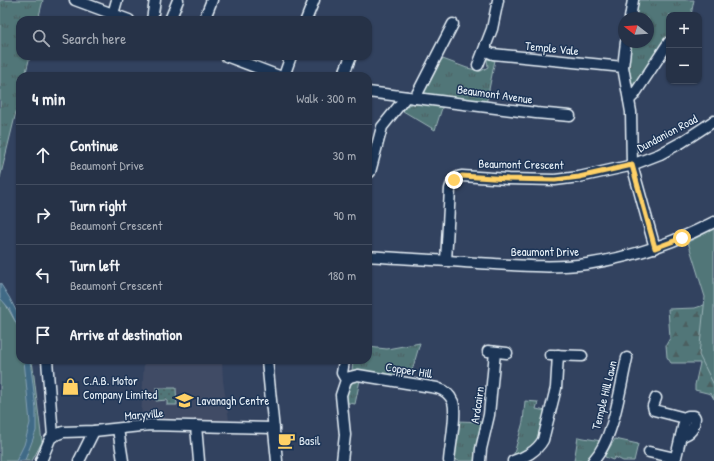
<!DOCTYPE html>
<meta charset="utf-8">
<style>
:root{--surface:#263247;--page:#323e52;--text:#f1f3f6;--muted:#a4aab4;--line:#424d60}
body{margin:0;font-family:"Patrick Hand",sans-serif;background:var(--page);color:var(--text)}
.controls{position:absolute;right:12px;top:12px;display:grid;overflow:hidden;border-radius:8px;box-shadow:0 1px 3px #0004}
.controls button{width:36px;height:36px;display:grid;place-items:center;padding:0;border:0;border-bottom:1px solid var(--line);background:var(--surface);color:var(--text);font:20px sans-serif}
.compass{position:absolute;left:618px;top:12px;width:36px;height:36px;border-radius:50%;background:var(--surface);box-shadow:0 1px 3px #0004;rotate:287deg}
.stop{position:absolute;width:12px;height:12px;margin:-9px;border:3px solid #ffd166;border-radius:50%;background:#fff}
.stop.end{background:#ffd166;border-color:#fff;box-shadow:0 1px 4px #0008}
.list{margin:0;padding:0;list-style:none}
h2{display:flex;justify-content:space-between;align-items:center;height:52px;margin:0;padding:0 16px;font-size:17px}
h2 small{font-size:13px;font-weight:400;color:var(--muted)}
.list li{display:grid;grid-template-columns:26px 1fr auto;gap:12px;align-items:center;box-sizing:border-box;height:60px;padding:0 16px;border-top:1px solid var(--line)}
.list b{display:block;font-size:15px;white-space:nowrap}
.list p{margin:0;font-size:13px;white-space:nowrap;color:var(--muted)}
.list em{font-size:13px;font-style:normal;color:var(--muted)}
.icon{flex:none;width:22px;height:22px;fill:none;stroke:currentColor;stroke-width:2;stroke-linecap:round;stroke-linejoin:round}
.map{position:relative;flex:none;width:714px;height:461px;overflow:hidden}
.search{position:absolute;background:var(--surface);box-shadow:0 1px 3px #0004;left:16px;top:16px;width:356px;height:44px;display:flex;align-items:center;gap:10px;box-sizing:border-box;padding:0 14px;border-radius:12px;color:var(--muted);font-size:15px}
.panel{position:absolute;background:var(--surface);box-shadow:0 1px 3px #0004;left:16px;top:72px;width:356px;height:292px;border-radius:12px}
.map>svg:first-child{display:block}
.built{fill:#414b65}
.grass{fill:url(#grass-tufts);stroke:#9cb4b8}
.forest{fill:url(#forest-firs);stroke:#9cb4b8}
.park{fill:#517678;stroke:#9cb4b8}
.garden{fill:url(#garden-dots);stroke:#9cb4b8}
.water{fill:#3f6a86;stroke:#83a0b4}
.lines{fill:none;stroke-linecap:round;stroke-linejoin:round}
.minor-casing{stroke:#e8f1f8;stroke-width:13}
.minor{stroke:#1d3557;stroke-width:10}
.route{stroke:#ffd166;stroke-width:5}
.labels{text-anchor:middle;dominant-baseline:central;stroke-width:3;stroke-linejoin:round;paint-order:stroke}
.street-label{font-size:12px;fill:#e8f1f8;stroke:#1d3557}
.poi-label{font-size:12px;fill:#e8f1f8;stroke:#1d3557;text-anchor:start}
</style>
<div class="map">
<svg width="714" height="461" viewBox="0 0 714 461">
<defs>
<pattern id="grass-tufts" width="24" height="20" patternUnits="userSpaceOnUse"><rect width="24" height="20" fill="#517678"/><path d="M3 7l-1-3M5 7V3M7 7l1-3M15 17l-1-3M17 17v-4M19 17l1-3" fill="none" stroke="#4c5f61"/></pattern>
<pattern id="forest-firs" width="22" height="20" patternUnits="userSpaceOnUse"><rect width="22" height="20" fill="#517678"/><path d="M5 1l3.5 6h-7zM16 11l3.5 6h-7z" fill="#4c5f61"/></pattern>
<pattern id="garden-dots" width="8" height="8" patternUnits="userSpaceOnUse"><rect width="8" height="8" fill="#517678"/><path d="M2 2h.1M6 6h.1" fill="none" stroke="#4c5f61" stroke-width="1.8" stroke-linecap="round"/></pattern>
</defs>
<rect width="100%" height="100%" fill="#32425f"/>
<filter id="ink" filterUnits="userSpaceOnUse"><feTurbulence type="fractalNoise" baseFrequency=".025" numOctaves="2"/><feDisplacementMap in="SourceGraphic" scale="8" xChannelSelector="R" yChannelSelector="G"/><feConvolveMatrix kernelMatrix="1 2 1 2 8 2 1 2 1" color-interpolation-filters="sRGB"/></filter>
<g filter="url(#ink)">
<polygon class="built" points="144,360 222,360 223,381 229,420 208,420 207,422 163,419 141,421"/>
<g class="grass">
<polygon points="0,0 43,0 38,20 20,20 20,56 30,56 25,76 20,76 20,96 0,178"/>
<polygon points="637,0 694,0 691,15 669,15 669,35 636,88 631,91 627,76 631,42 648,42 648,18 634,18"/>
<polygon points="440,58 467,68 481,71 488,67 487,59 495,60 486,104 422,96"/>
<polygon points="414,103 443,105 435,130 403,111 408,105"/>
<polygon points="420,343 411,374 402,372 400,377 352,371 353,360 368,360 368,347 387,349"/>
<path d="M355,379L360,380L355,404L349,403H345C344,395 348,384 355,379Z"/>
<polygon points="525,401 538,402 536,409 546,411 539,438 534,445 513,457 523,422"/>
<polygon points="458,421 485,422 476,461 452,461"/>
<polygon points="578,437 601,441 594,452 586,461 574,461"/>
<polygon points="615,439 638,444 634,461 623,461 615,457 613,460 605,457 605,455"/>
</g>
<polygon class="forest" points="714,278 714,399 711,394 695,390 695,385 700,363 671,363 667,357 666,345 670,338 668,309 695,308 707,304"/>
<g class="park">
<polygon points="714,229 714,385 699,355 705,297 688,242"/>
<polygon points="0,294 20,330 20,360 32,360 42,442 32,461 0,461"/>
</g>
<polygon class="garden" points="156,388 176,388 177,405 167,405 167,400 156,401"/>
<g class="water">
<polygon points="0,283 9,297 20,318 20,331 9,308 0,298"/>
<polygon points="24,360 30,360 36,409 36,431 25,460 16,461 24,445 30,423"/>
</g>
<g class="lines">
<defs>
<g id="minor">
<polyline points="75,0 129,20"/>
<polyline points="113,14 117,0"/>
<polyline points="630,18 633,0"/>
<polyline points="152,20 155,0"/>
<polyline points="170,20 178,0"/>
<polyline points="204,20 212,0"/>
<polyline points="306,20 314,0"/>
<polyline points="486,44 486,51 493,54 623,67 631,112 632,165 655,248"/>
<polyline points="226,56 279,76"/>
<polyline points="478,65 492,29 498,0"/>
<polyline points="623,67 626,42"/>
<polyline points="284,76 291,56"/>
<polyline points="343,76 351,56"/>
<polyline points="368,92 536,113 570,116"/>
<polyline points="415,98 453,24"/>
<polyline points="629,100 634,95 669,42"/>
<polyline points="370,172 382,127 406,97"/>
<path d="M368,256C405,259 441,260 478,263C514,265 551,269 587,264C632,257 674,243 714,222"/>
<path d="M446,261L450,189C452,182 454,177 462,176L508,179L555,180L579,177L629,166L660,154L682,142L714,121"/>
<polyline points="488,351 507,353"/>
<polyline points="550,355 582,356"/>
<polyline points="267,360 277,461"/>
<path d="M346,380L350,377L358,375L437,388C444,390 450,394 453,402C457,414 450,446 449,461"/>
<polyline points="656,398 653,406 654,410 685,418 685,419 675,461"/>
<polyline points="196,426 199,461"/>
<polyline points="118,429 123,461"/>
<polyline points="53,436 63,432 94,431 150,425 274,428"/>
<path d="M681,436C691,434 694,429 695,418L694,416H688L685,418"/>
<polyline points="649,452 675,458"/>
<polyline points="41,461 50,439 53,436 47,360"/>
<polyline points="79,461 94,431"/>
<polyline points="342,461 345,435 341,395 346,380 342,373 344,361"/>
<polyline points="480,461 481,449 489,415 495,352"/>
<path d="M513,461C524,458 537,451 543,440L556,388L558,355"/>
<path d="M593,461C614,439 620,388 627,358"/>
</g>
</defs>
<use href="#minor" class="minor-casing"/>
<use href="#minor" class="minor"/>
</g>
</g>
<g class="lines" filter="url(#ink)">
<polyline class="route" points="454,180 462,176 508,179 555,180 579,177 632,165 655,248 682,238"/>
</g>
<defs>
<symbol id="shop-bare" viewBox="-9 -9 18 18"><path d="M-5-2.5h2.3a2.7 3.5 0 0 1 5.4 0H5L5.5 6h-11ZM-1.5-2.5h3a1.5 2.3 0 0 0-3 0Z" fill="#ffd166" stroke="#1d3557" stroke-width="2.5" paint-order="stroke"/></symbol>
<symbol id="school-bare" viewBox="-9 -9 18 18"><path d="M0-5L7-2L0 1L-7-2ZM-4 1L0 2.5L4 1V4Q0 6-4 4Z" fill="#ffd166" stroke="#1d3557" stroke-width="2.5" paint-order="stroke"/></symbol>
<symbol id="cafe-bare" viewBox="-9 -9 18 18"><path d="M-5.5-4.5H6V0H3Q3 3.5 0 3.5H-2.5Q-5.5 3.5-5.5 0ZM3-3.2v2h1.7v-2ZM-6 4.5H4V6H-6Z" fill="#ffd166" stroke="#1d3557" stroke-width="2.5" paint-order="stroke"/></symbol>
</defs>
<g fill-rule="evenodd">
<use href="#shop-bare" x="58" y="374" width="25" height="25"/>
<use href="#school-bare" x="172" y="388" width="25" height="25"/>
<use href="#cafe-bare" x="274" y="428" width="25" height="25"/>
</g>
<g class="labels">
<g class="street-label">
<text transform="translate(552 48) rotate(6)">Temple Vale</text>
<text transform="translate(495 94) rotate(8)">Beaumont Avenue</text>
<text transform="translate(667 133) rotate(-28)">Dundanion Road</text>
<text transform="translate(521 164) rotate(1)">Beaumont Crescent</text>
<text x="545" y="251">Beaumont Drive</text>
<text transform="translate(409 370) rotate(9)">Copper Hill</text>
<text transform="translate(604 395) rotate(-76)">Temple Hill Lawn</text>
<text transform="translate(477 405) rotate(-82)">Ardcairn</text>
<text transform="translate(144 414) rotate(-5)">Maryville</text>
</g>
<g class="poi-label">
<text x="83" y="380">C.A.B. Motor<tspan x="83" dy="14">Company Limited</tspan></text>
<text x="197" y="400">Lavanagh Centre</text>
<text x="299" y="440">Basil</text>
</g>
</g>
</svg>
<div class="controls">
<button>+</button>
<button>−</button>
</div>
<svg class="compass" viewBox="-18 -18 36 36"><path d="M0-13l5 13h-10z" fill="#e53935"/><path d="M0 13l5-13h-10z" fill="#a4aab4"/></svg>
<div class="stop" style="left:682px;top:238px"></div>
<div class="stop end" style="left:454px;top:180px"></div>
<div class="search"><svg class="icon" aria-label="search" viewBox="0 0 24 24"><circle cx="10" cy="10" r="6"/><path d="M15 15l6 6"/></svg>Search here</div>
<section class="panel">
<h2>4 min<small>Walk · 300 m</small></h2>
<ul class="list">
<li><svg class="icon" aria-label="ahead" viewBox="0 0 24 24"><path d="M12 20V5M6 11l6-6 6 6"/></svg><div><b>Continue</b><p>Beaumont Drive</p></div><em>30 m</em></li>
<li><svg class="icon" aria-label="right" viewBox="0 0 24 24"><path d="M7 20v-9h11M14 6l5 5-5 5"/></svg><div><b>Turn right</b><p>Beaumont Crescent</p></div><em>90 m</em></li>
<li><svg class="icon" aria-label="left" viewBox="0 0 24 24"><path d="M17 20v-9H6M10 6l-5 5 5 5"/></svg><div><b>Turn left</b><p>Beaumont Crescent</p></div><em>180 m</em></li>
<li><svg class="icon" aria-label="arrive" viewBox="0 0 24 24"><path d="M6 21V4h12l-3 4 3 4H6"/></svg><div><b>Arrive at destination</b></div></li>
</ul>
</section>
</div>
